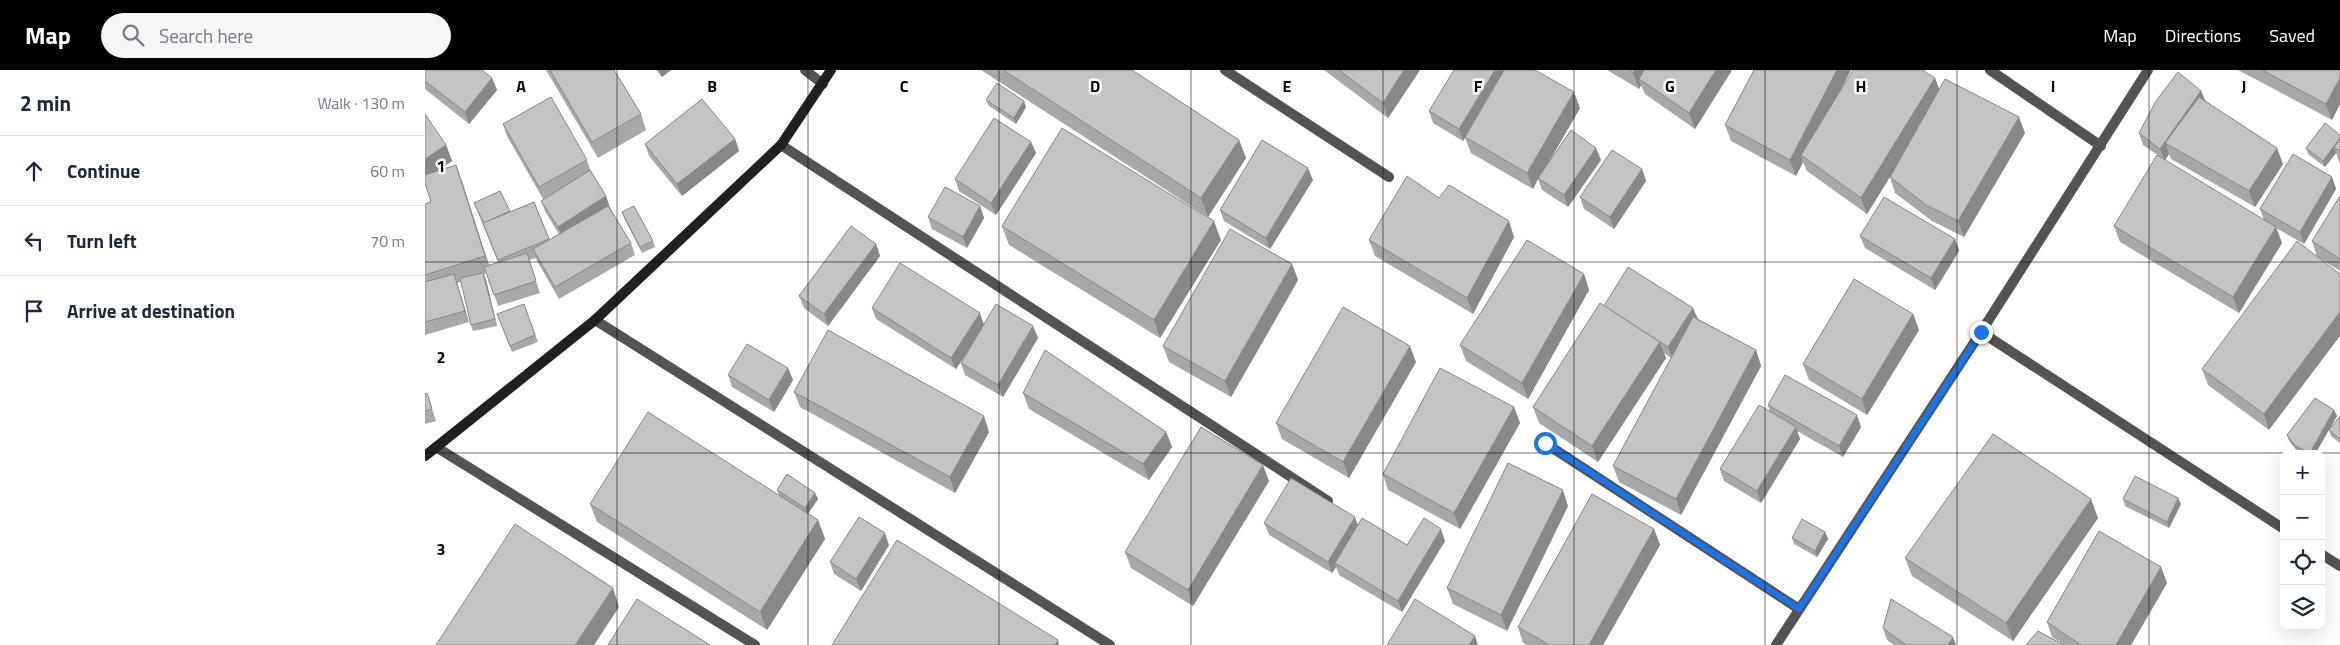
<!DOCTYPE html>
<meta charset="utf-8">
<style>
:root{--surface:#fff;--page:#f6f6f7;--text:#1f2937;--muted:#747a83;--line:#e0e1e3;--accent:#000}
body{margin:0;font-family:"Titillium Web",sans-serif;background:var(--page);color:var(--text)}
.controls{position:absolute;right:15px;bottom:15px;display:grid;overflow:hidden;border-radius:10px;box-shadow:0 5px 20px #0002}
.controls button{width:45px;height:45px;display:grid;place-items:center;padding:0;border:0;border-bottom:1px solid var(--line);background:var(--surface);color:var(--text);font:25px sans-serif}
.stop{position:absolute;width:15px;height:15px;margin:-11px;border:4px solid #1a73e8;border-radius:50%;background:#fff}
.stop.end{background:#1a73e8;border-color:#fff;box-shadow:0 1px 5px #0008}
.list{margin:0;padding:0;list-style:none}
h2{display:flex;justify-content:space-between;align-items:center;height:65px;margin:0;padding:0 20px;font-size:21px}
h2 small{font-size:16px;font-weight:400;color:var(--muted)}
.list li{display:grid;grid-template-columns:32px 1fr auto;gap:15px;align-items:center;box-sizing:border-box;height:70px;padding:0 20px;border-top:1px solid var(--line)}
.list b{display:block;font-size:19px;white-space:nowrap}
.list em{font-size:16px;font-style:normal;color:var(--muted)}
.icon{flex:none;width:28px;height:28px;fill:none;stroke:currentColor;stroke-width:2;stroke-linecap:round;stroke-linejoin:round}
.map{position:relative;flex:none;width:1915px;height:575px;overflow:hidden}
header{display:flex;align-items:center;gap:30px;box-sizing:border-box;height:70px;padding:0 25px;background:var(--accent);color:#fff}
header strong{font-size:24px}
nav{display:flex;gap:28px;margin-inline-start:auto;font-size:18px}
.search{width:350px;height:45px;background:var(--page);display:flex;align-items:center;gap:12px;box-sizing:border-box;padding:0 18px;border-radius:28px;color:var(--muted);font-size:19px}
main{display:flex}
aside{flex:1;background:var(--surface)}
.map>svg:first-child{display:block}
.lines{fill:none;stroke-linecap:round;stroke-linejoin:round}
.lane{stroke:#535353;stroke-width:10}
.street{stroke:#535353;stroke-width:10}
.secondary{stroke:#202020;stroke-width:10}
.wall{fill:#a8a8a8}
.shaded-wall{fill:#888}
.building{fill:#c3c3c3;stroke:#888}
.route{stroke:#1a73e8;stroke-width:6}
.grid{fill:none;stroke:#000;stroke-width:1;stroke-opacity:0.55}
.grid-label{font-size:16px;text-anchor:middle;font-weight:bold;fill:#000;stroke:#fff;stroke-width:5;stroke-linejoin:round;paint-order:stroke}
</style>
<header>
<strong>Map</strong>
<div class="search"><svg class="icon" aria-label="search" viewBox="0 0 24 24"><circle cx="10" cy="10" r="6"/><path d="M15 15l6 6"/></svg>Search here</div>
<nav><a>Map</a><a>Directions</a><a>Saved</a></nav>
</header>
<main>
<aside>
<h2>2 min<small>Walk · 130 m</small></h2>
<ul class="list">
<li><svg class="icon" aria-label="ahead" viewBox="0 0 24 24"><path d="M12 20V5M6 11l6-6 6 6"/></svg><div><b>Continue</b></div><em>60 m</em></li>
<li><svg class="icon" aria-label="left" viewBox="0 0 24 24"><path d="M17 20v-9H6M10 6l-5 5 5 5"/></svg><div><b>Turn left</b></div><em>70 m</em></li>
<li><svg class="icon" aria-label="arrive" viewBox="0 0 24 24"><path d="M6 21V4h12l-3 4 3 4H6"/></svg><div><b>Arrive at destination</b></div></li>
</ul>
</aside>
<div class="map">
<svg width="1915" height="575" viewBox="0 0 1915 575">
<rect width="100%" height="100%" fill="#fff"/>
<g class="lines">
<g class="lane">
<polyline points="380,0 398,14"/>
<polyline points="800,0 964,107"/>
<polyline points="11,377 330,575"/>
</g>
<g class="street">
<polyline points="1565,0 1676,76"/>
<polyline points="356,75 903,431"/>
<polyline points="170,250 685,575"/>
<polyline points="1556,262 1859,459"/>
<polyline points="1120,373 1374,539"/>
<polyline points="1896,484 1915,496"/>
<polyline points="1351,575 1556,262 1723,0"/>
</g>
<polyline class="secondary" points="0,386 170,250 356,75 406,0"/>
</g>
<g class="wall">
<polygon points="0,0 67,8 72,20 44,54 0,19"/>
<polygon points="121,0 189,0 216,44 221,60 173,88"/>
<polygon points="231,0 246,0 237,7"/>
<polygon points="556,0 707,0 814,70 821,88 783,147"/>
<polygon points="899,0 995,0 963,48"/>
<polygon points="1182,0 1307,0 1270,59 1220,24 1216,15 1214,19"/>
<polygon points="1329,0 1426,0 1414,23 1510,8 1514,19 1600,63 1539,167 1507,151 1470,123 1465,107 1442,144 1382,101 1378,92 1371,106 1306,71 1300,55"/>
<polygon points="1813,0 1915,0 1915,34 1907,50"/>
<polygon points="1776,21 1780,30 1858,94 1830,137 1746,89 1744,84 1740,90 1839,150 1835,139 1907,107 1911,119 1879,174 1851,158 1857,173 1814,243 1695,172 1689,156 1734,86 1718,75 1714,63"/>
<polygon points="561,30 601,37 591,54 564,36"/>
<polygon points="1155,38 1122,95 1176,90 1143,137 1117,120 1113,109 1108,119 1046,83 1040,68 1038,71 1008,53 1004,41"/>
<polygon points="78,54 162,90 166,102 181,126 185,138 206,173 210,185 134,229 112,191 111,188 104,190 115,223 73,236 62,203 59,204 72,256 48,261 46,255 36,212 32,213 44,252 0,265 0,212 1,212 0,209 0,134 6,132 0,113 21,75 27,91 12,101 31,95 64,195 73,192 49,133 75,121 85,142 109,132 125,170 134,164 121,143 116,131 130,122 118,129 82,66"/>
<polygon points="1915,65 1915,94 1911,83 1900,97 1883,84 1881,78"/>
<polygon points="310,69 314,81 257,126 224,86 220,74"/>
<polygon points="606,72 611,83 571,145 534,121 530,109"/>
<polygon points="1217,99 1221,111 1189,159 1159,139 1155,127"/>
<polygon points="888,110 845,179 799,151 795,140"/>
<polygon points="1915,126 1915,201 1896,189 1844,360 1783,315 1777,299 1892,187 1887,171"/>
<polygon points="1014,128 1089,167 1048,244 950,186 944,170"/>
<polygon points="555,136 559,148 542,178 507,159 503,147"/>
<polygon points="197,142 228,171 230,177 217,183 199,148"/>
<polygon points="577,156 796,170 735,268 584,175"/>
<polygon points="1435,166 1530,169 1534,181 1510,220 1440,178"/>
<polygon points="451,174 455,186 403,256 379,238 374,226"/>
<polygon points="867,194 873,210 806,327 744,292 738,276"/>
<polygon points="1159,204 1164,220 1103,329 1041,291 1035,275"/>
<polygon points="99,234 113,272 87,282 72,244"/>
<polygon points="1179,236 1273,249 1331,280 1336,296 1256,445 1194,412 1188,396 1246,288 1239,283 1241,288 1173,392 1114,353 1108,337"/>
<polygon points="447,238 559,253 608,256 613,268 578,327 540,305 536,293 545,278 531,299 451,249"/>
<polygon points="1488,244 1494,260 1442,345 1384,310 1378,294"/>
<polygon points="991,292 924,408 857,369 851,353"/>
<polygon points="363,298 368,310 349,342 307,317 303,305"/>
<polygon points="369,322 564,362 530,423 375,337"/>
<polygon points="2,323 11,351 0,354 0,324"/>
<polygon points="598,323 741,362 747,377 724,410 604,339"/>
<polygon points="1343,335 1436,357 1418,387 1372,361 1375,369 1336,433 1299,411 1295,399 1345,342"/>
<polygon points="1089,337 1095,353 1035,459 963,420 958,404"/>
<polygon points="1909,340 1912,346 1890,384 1876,384 1873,382 1864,371 1862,365"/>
<polygon points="1915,346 1915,373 1906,366 1904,360"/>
<polygon points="844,411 768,536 706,498 700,482"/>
<polygon points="352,420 390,423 393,429 383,444 393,450 400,469 342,560 172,452 165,434 354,425"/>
<polygon points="1698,429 1756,434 1744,458 1700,436"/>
<polygon points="1143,436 1082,561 1028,534 1022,518"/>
<polygon points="1673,448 1588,571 1487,506 1480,488"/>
<polygon points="839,453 933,454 982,475 1020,471 977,542 914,505 911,497 907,503 844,465"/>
<polygon points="1229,459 1235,475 1178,575 1102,575 1098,573 1093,557"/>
<polygon points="1400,462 1403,469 1392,487 1369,474 1367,468"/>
<polygon points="464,475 436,521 409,504 405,492"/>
<polygon points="1736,497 1742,513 1706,575 1601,575 1638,574 1627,567 1622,552"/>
<polygon points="1458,558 1531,575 1469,575 1462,570"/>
</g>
<g class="shaded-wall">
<polygon points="234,0 246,0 237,7"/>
<polygon points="979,0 995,0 963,48 958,33"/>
<polygon points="1070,0 1081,0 1081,1 1038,71 1034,59"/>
<polygon points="1210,0 1225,0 1214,9 1216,15 1214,19 1208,3"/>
<polygon points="1291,0 1307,0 1270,59 1264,43"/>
<polygon points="1412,0 1426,0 1380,88 1376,85 1378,92 1371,106 1365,90"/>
<polygon points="67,8 72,20 44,54 40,42"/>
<polygon points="1510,8 1516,24 1442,144 1436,128"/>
<polygon points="1915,8 1915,34 1907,50 1901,34"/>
<polygon points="1776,21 1781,33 1740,73 1744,84 1740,90 1735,79"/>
<polygon points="1149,22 1155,38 1114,109 1113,108 1113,109 1108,119 1102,103"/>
<polygon points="599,31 601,37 591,54 589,48"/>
<polygon points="1594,47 1600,63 1539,167 1533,151"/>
<polygon points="1915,68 1909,78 1911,83 1900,97 1898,91"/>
<polygon points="310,69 314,81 257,126 252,114"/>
<polygon points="814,70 821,88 783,147 776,128"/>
<polygon points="606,72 611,83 571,145 566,133"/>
<polygon points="21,75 27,91 0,109 0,89"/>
<polygon points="1171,78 1176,90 1143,137 1139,125"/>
<polygon points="1852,78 1858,94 1830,137 1824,121"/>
<polygon points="31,95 37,111 66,202 60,186"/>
<polygon points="883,98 888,110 845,179 841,168"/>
<polygon points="1217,99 1221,111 1189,159 1185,147"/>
<polygon points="1907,107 1911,119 1879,174 1875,162"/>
<polygon points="181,126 185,138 138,169 133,157"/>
<polygon points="555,136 559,148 542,178 538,167"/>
<polygon points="789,151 796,170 735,268 729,250"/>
<polygon points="1084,151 1089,167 1048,244 1042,228"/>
<polygon points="1851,157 1857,173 1814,243 1808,227"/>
<polygon points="1530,169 1534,181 1510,220 1506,208"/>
<polygon points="451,174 455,186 403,256 399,244"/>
<polygon points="867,194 873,210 806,327 800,311"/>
<polygon points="58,203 61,209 72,256 70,249"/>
<polygon points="29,204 33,216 44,252 40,241"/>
<polygon points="1159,204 1164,220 1103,329 1097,313"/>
<polygon points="1268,238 1273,249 1248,289 1243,277"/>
<polygon points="1915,242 1915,266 1844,360 1839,344"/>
<polygon points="555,243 559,255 531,299 526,288"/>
<polygon points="1488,244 1494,260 1442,345 1437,329"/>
<polygon points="608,256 613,268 578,327 573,315"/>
<polygon points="1235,272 1241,288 1173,392 1167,376"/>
<polygon points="985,276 991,292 924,408 918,392"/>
<polygon points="1331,280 1336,296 1256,445 1251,429"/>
<polygon points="363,298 368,310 349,342 344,330"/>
<polygon points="1089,337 1095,353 1035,459 1029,443"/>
<polygon points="1909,340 1912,346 1890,384 1885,384 1885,383"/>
<polygon points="1432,345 1436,357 1418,387 1414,376"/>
<polygon points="559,346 564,362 530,423 525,407"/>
<polygon points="1371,357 1375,369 1336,433 1332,421"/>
<polygon points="741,362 747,377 724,410 718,394"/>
<polygon points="838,395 844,411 768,536 763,520"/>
<polygon points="1138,420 1143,436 1082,561 1076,545"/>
<polygon points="390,423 393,429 382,445 380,438"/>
<polygon points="1753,428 1756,434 1744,458 1742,452"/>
<polygon points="1666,429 1673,448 1588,571 1581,553"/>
<polygon points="930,447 934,459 910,493 911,497 907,503 903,492"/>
<polygon points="393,450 400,469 342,560 335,542"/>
<polygon points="1016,459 1020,471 977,542 973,531"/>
<polygon points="1229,459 1235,475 1178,575 1164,575"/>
<polygon points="1400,462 1403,469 1392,487 1390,481"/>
<polygon points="460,463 464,475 436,521 431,509"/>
<polygon points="1736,497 1742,513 1706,575 1691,575"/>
<polygon points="188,518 194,537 169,575 150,575"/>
<polygon points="1050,566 1053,575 1044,575"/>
<polygon points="1528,567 1531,575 1523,575"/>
<polygon points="633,570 634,575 630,575"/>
</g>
<g class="building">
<polygon points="0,0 57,0 67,8 40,42 0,11"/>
<polygon points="125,0 189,0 216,44 167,72"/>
<polygon points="578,0 707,0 814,70 776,128"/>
<polygon points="914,0 979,0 958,33"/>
<polygon points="1029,0 1070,0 1034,59 1004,41"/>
<polygon points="1079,0 1110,0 1149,22 1102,103 1040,67"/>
<polygon points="1204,0 1210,0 1208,3"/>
<polygon points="1219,0 1291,0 1264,43 1214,9"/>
<polygon points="1329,0 1412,0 1365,90 1300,55"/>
<polygon points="1428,0 1497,0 1510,8 1436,128 1376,85"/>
<polygon points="1837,0 1915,0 1915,8 1901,34"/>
<polygon points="1753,2 1776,21 1735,79 1714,63 1731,31"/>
<polygon points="1520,9 1594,47 1533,151 1501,135 1465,107"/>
<polygon points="572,13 599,31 589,48 561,30"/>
<polygon points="126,27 162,90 114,117 78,54"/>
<polygon points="1774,27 1852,78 1824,121 1740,73"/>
<polygon points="277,29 310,69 252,114 220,74"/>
<polygon points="0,44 21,75 0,89"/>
<polygon points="569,48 606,72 566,133 530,109"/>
<polygon points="1900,53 1915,65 1915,68 1898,91 1881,78"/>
<polygon points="637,58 789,151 729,250 577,156"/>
<polygon points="1146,60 1171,78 1139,125 1113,108"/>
<polygon points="1915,68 1915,81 1909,78"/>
<polygon points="837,70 883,98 841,168 795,140"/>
<polygon points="1187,80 1217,99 1185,147 1155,127"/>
<polygon points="1868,84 1907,107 1875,162 1835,139"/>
<polygon points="1732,85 1851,157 1808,227 1689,156"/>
<polygon points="31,95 60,186 0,205 0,134 6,132 0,113 0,105"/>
<polygon points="165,100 181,126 133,157 116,131"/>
<polygon points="982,106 1014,128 1024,115 1084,151 1042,228 944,170"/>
<polygon points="520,117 555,136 538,167 503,147"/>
<polygon points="75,121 85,141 59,153 49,133"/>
<polygon points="1915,126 1915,189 1887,171"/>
<polygon points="1459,127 1530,169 1506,208 1435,166"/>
<polygon points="109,132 124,169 73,190 58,153"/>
<polygon points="183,136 206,173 130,217 108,179"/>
<polygon points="209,136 228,171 215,177 197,142"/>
<polygon points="426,156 451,174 399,244 374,226"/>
<polygon points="805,159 867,194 800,311 738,276"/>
<polygon points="1102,170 1159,204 1097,313 1035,275"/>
<polygon points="1872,171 1915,204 1915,242 1839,344 1777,299"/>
<polygon points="102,183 111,211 69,225 59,197"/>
<polygon points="475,193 555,243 526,288 447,238"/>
<polygon points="1203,197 1268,238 1243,277 1179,236"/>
<polygon points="58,203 70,249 46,255 35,208"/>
<polygon points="29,204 40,241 0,252 0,212"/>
<polygon points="1429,209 1488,244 1437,329 1378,294"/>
<polygon points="1175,233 1235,272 1167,376 1108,337"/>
<polygon points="99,234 110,265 85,276 72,244"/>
<polygon points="571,234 608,256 573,315 536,293"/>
<polygon points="918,237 985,276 918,392 851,353"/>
<polygon points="1268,247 1331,280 1251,429 1188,396"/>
<polygon points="403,260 559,346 525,407 369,322"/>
<polygon points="322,274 363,298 344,330 303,305"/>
<polygon points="620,280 741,362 718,394 598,323"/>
<polygon points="1015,298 1089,337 1029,443 958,404"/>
<polygon points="1360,305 1432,345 1414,376 1343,335"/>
<polygon points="2,323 7,339 0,341 0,324"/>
<polygon points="1890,328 1909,340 1885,383 1870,376 1862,365"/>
<polygon points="1334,335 1371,357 1332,421 1295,399"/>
<polygon points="223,342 393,450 335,542 165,434"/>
<polygon points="1915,346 1915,369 1904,360"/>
<polygon points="776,357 838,395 763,520 700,482"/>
<polygon points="1568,364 1666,429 1581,553 1480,488"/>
<polygon points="1083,393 1138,420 1076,545 1022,518"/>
<polygon points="362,404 390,423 380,438 352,420"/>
<polygon points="1710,406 1753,428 1742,452 1698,429"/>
<polygon points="866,408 930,447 903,492 839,453"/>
<polygon points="1167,424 1229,459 1164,575 1125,575 1093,557"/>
<polygon points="434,447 460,463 431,509 405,492"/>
<polygon points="937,448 982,475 999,448 1016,459 973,531 910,493"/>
<polygon points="1377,449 1400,462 1390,481 1367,468"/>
<polygon points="90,454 188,518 150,575 11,575"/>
<polygon points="1674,461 1736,497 1691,575 1656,575 1622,552"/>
<polygon points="472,470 633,570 630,575 407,575"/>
<polygon points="212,529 285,575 183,575"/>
<polygon points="990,529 1050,566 1044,575 962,575"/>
<polygon points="1466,529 1528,567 1523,575 1481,575 1458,558"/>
<polygon points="1613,561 1639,575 1601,575"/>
</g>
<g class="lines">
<polyline class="route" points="1120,373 1374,539 1556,262"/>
</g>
<path class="grid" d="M192,0V575M383,0V575M574,0V575M766,0V575M958,0V575M1149,0V575M1340,0V575M1532,0V575M1724,0V575M0,192H1915M0,383H1915"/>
<g class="grid-label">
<text x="96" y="22">A</text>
<text x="287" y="22">B</text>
<text x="479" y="22">C</text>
<text x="670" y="22">D</text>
<text x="862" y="22">E</text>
<text x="1053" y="22">F</text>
<text x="1245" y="22">G</text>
<text x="1436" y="22">H</text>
<text x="1628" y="22">I</text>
<text x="1819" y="22">J</text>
<text x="16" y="102">1</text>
<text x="16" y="293">2</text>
<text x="16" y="485">3</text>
</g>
</svg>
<div class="controls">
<button>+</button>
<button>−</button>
<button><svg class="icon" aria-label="locate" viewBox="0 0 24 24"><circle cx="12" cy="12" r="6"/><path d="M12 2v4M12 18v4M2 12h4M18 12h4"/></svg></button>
<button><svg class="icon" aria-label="layers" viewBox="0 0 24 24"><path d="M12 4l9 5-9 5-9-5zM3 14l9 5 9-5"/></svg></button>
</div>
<div class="stop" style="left:1120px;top:373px"></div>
<div class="stop end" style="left:1556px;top:262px"></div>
</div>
</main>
